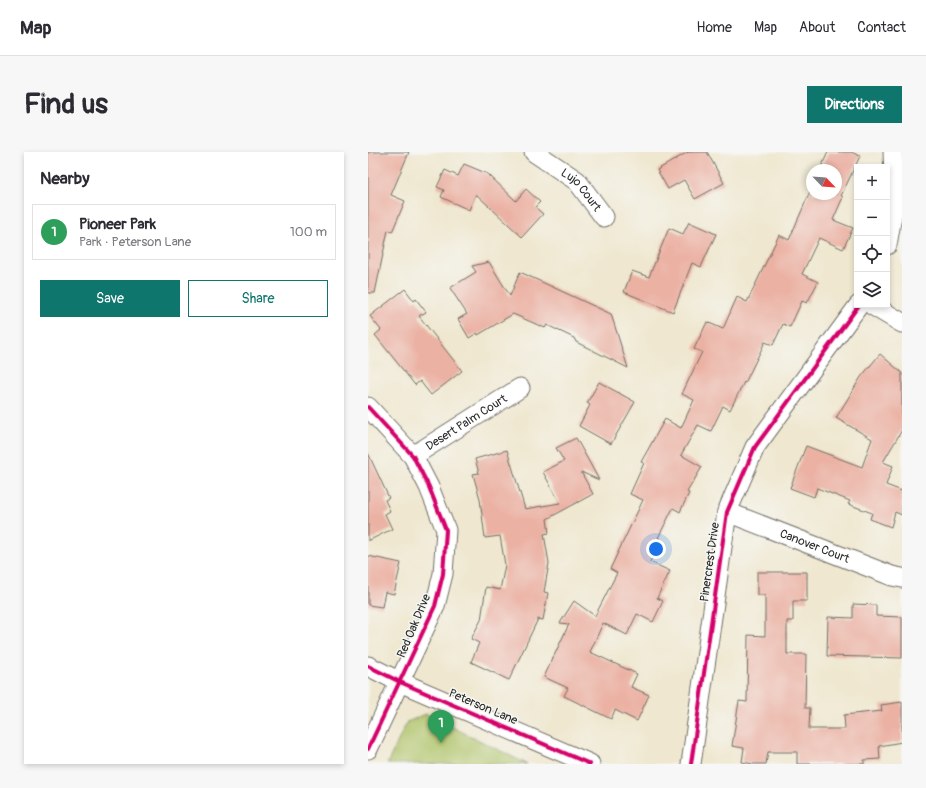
<!DOCTYPE html>
<meta charset="utf-8">
<style>
:root{--surface:#fff;--page:#f7f7f7;--text:#2b2b33;--muted:#7c7c81;--line:#e1e1e2;--accent:#0f766e}
body{margin:0;font-family:Pangolin,sans-serif;background:var(--page);color:var(--text)}
.controls{position:absolute;right:12px;top:12px;display:grid;overflow:hidden;border-radius:0px;box-shadow:0 2px 6px #0003}
.controls button{width:36px;height:36px;display:grid;place-items:center;padding:0;border:0;border-bottom:1px solid var(--line);background:var(--surface);color:var(--text);font:20px sans-serif}
.compass{position:absolute;left:438px;top:12px;width:36px;height:36px;border-radius:50%;background:var(--surface);box-shadow:0 2px 6px #0003;rotate:115deg}
.you{position:absolute;left:288px;top:397px;width:14px;height:14px;margin:-10px;border:3px solid #fff;border-radius:50%;background:#1a73e8;box-shadow:0 0 0 6px #1a73e833}
.badge{display:grid;place-items:center;width:26px;height:26px;border-radius:50%;background:var(--accent);color:#fff;font-size:13px;font-weight:700}
.pin{position:absolute;translate:-50% -33px;filter:drop-shadow(0 1px 2px #0008)}
.pin::after{content:'';position:absolute;top:21px;width:14px;height:12px;background:inherit;clip-path:polygon(0 0,100% 0,50% 100%)}
.list{margin:0;padding:0;list-style:none}
h2{display:flex;justify-content:space-between;align-items:center;height:52px;margin:0;padding:0 16px;font-size:17px}
h2 small{font-size:13px;font-weight:400;color:var(--muted)}
.list li{display:grid;grid-template-columns:26px 1fr auto;gap:12px;align-items:center;box-sizing:border-box;height:56px;margin:0 8px 8px;padding:0 8px;border:1px solid var(--line);border-radius:0px}
.list b{display:block;font-size:15px;white-space:nowrap}
.list p{margin:0;font-size:13px;white-space:nowrap;color:var(--muted)}
.list em{font-size:13px;font-style:normal;color:var(--muted)}
.actions{display:flex;gap:8px;padding:12px 16px}
.actions a{flex:1;padding:9px 0;border:1px solid var(--accent);border-radius:0px;text-align:center;font-size:14px;color:var(--accent)}
.actions .main{background:var(--accent);color:#fff}
.icon{flex:none;width:22px;height:22px;fill:none;stroke:currentColor;stroke-width:2;stroke-linecap:round;stroke-linejoin:round}
.map{position:relative;flex:none;width:534px;height:612px;overflow:hidden;border-radius:0px}
header{display:flex;align-items:center;gap:24px;box-sizing:border-box;height:56px;padding:0 20px;background:var(--surface);border-bottom:1px solid var(--line)}
header strong{font-size:19px}
nav{display:flex;gap:22px;margin-inline-start:auto;font-size:14px}
.intro{display:flex;align-items:center;justify-content:space-between;box-sizing:border-box;height:96px;padding:0 24px}
h1{margin:0;font-size:28px}
.button{padding:10px 18px;border-radius:0px;background:var(--accent);color:#fff;font-size:14px;font-weight:700}
main{display:flex;gap:24px;padding:0 24px}
aside{flex:1;background:var(--surface);border-radius:0px;box-shadow:0 2px 6px #0003}
.map>svg:first-child{display:block}
.green{fill:#afc367;stroke:#6d7749}
.building{fill:#ebb2a4}
.lines{fill:none;stroke-linecap:round;stroke-linejoin:round}
.minor-casing{stroke:#706d64;stroke-width:21}
.minor{stroke:#fff;stroke-width:19}
.cycleway-casing{stroke:#f6f6f2;stroke-width:6}
.cycleway{stroke:#d6006c;stroke-width:4}
.labels{text-anchor:middle;dominant-baseline:central;stroke-width:3;stroke-linejoin:round;paint-order:stroke}
.street-label{font-size:12px;fill:#2b2b2b;stroke:#f6f6f2}
</style>
<header>
<strong>Map</strong>
<nav><a>Home</a><a>Map</a><a>About</a><a>Contact</a></nav>
</header>
<div class="intro"><h1>Find us</h1><a class="button">Directions</a></div>
<main>
<aside>
<h2>Nearby<small></small></h2>
<ul class="list">
<li><span class="badge" style="background:#2e9e5b">1</span><div><b>Pioneer Park</b><p>Park · Peterson Lane</p></div><em>100 m</em></li>
</ul>
<div class="actions"><a class="main">Save</a><a>Share</a></div>
</aside>
<div class="map">
<svg width="534" height="612" viewBox="0 0 534 612">
<rect width="100%" height="100%" fill="#f6f6f2"/>
<filter id="ink" filterUnits="userSpaceOnUse"><feTurbulence type="fractalNoise" baseFrequency=".025" numOctaves="2"/><feDisplacementMap in="SourceGraphic" scale="8" xChannelSelector="R" yChannelSelector="G"/><feConvolveMatrix kernelMatrix="1 2 1 2 8 2 1 2 1" color-interpolation-filters="sRGB"/></filter>
<filter id="wash" filterUnits="userSpaceOnUse"><feTurbulence type="fractalNoise" baseFrequency=".012" numOctaves="4" result="noise"/><feDisplacementMap in="SourceGraphic" scale="16" xChannelSelector="R" yChannelSelector="G"/><feGaussianBlur stdDeviation="0.9" result="paint"/><feColorMatrix in="noise" values="0 0 0 0 0 0 0 0 0 0 0 0 0 0 0 0 0 1.4 0 .05"/><feComposite in="paint" operator="in"/></filter>
<g filter="url(#wash)">
<rect width="100%" height="100%" fill="#efe7cf"/>
<polygon class="green" points="58,562 159,612 19,612 39,570"/>
<g id="blocks">
<g class="building">
<polygon points="0,0 41,0 23,43 37,49 24,80 20,78 7,141 0,141"/>
<polygon points="320,0 339,0 356,31 327,47 316,28 300,37 289,18"/>
<polygon points="460,0 483,0 492,4 473,44 475,45 465,68 485,76 475,97 451,86 434,122 450,130 439,151 434,149 422,175 415,172 405,193 397,190 377,231 376,230 362,258 355,254 343,279 330,273 313,303 334,315 319,340 321,341 312,360 305,356 290,386 293,387 282,410 302,419 289,446 295,449 285,470 269,462 259,483 235,471 222,500 269,522 263,535 281,543 269,569 247,558 243,567 196,544 200,536 176,525 201,472 192,471 206,449 227,464 249,421 242,417 266,367 275,348 262,342 276,311 273,310 297,267 313,276 326,248 314,242 334,200 326,197 339,170 355,177 369,145 379,150 411,83 421,88 444,35 444,42 468,42 468,18 452,18"/>
<polygon points="96,12 120,22 148,49 158,37 172,50 167,55 175,62 154,85 108,42 101,58 73,45 76,38 69,35 77,18 90,24"/>
<polygon points="321,70 348,82 333,115 324,111 305,160 256,140 264,119 281,125 301,76 315,82"/>
<polygon points="121,110 142,144 152,120 243,162 260,216 208,190 206,186 179,173 177,176 145,162 110,183 109,181 101,186 90,167 99,162 82,136 108,120 104,114"/>
<polygon points="37,137 46,149 48,147 58,160 51,164 94,219 63,243 52,229 47,233 7,183 13,178 2,164"/>
<polygon points="512,202 534,221 534,278 515,310 525,314 518,333 534,339 534,363 527,360 523,375 502,367 504,361 480,352 482,349 449,336 446,345 422,336 438,294 494,315 504,287 468,266 493,225"/>
<polygon points="231,230 267,250 243,292 211,274 222,253 219,251"/>
<polygon points="208,286 231,328 213,320 225,342 179,367 181,381 176,382 181,411 176,440 180,441 175,468 170,467 141,528 103,510 111,491 103,487 113,468 118,435 132,438 137,413 132,384 117,386 112,347 105,322 111,321 107,307 139,298 157,357 192,351 175,320 196,309 188,296"/>
<polygon points="0,301 21,346 17,348 22,359 17,362 24,377 0,389"/>
<polygon points="0,404 33,411 26,442 17,440 14,455 0,453"/>
<polygon points="389,420 439,420 439,449 425,449 425,469 419,469 419,502 438,502 437,556 442,556 441,577 477,577 476,563 514,559 513,553 534,550 534,590 511,594 512,607 496,608 496,612 429,612 429,600 400,600 398,612 385,612 374,610 376,596 364,594 371,549 379,550 380,483 397,484 397,443 389,443"/>
<polygon points="485,452 508,453 508,464 534,465 534,506 459,504 460,465 485,466"/>
</g>
</g>
</g>
<g filter="url(#ink)">
<use href="#blocks" fill-opacity="0" stroke="#706d64" stroke-width="1"/>
<g class="lines">
<defs>
<g id="minor">
<path id="s1" d="M166,0L209,29L236,65"/>
<polyline points="519,93 527,47 525,0"/>
<polyline points="504,153 534,171"/>
<polyline points="0,255 45,304 61,335 78,378 75,422 67,454 0,597"/>
<path id="s2" d="M45,304L152,236"/>
<path id="s3" d="M359,360L524,424L534,426"/>
<polyline points="0,514 32,530 222,612"/>
<polyline points="323,612 359,360 387,295 491,153"/>
</g>
</defs>
<use href="#minor" class="minor-casing"/>
<use href="#minor" class="minor"/>
<defs>
<g id="cycleway">
<polyline points="0,255 45,304 61,335 78,378 75,422 67,454 0,597"/>
<polyline points="0,514 32,530 222,612"/>
<polyline points="323,612 359,360 387,295 491,153"/>
</g>
</defs>
<use href="#cycleway" class="cycleway-casing"/>
<use href="#cycleway" class="cycleway"/>
</g>
</g>
<g class="labels">
<g class="street-label">
<text stroke="none"><textPath href="#s1" startOffset="61">Lujo Court</textPath></text>
<text stroke="none"><textPath href="#s2" startOffset="63">Desert Palm Court</textPath></text>
<text stroke="none"><textPath href="#s3" startOffset="94">Canover Court</textPath></text>
<text transform="translate(342 410) rotate(-82)">Pinercrest Drive</text>
<text transform="translate(46 474) rotate(-67)">Red Oak Drive</text>
<text transform="translate(115 555) rotate(23)">Peterson Lane</text>
</g>
</g>
</svg>
<div class="controls">
<button>+</button>
<button>−</button>
<button><svg class="icon" aria-label="locate" viewBox="0 0 24 24"><circle cx="12" cy="12" r="6"/><path d="M12 2v4M12 18v4M2 12h4M18 12h4"/></svg></button>
<button><svg class="icon" aria-label="layers" viewBox="0 0 24 24"><path d="M12 4l9 5-9 5-9-5zM3 14l9 5 9-5"/></svg></button>
</div>
<svg class="compass" viewBox="-18 -18 36 36"><path d="M0-13l5 13h-10z" fill="#e53935"/><path d="M0 13l5-13h-10z" fill="#7c7c81"/></svg>
<div class="you"></div>
<div class="pin badge" style="left:73px;top:591px;background:#2e9e5b">1</div>
</div>
</main>
